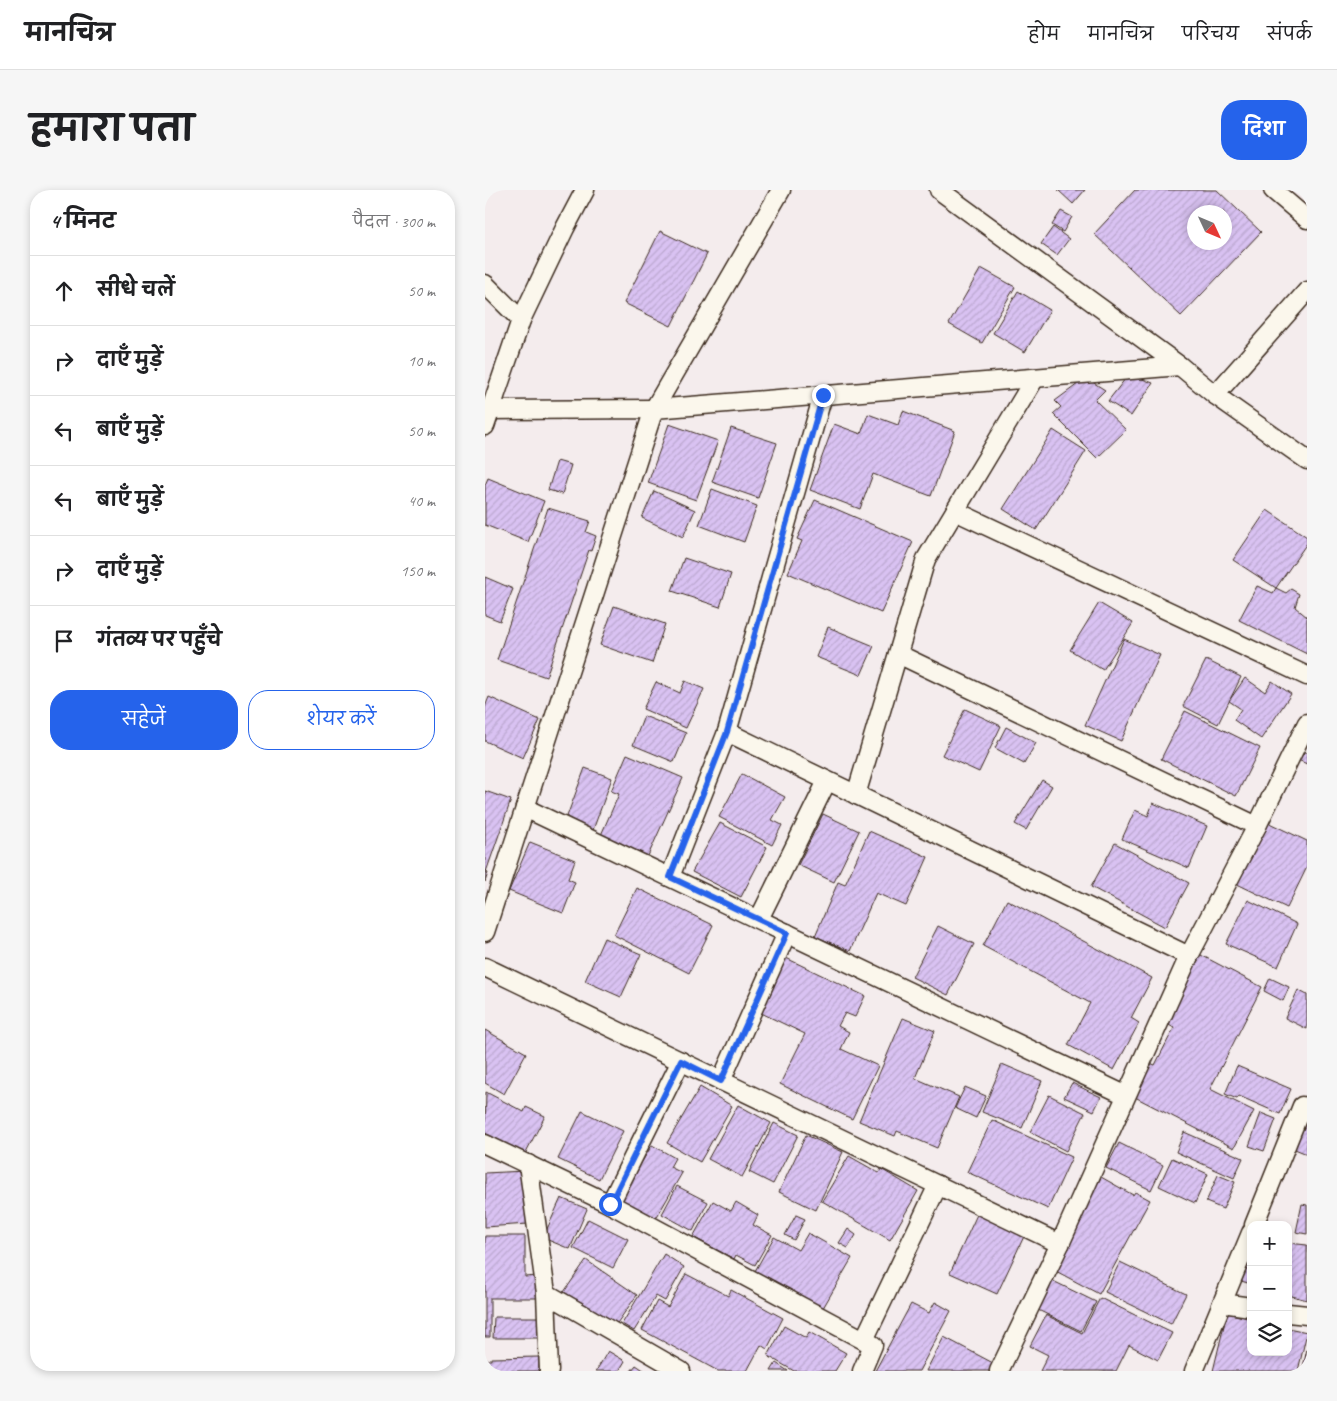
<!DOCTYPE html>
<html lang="hi">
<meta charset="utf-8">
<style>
:root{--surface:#fff;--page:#f6f6f6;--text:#202124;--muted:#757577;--line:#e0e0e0;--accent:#2563eb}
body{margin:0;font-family:Caveat,"Playpen Sans Deva",sans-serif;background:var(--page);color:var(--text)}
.controls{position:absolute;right:15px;bottom:15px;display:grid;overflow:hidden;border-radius:10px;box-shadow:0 2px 8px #0003}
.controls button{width:45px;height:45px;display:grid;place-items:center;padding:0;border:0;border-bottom:1px solid var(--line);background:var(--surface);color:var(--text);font:25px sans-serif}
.compass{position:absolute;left:702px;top:15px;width:45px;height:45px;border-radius:50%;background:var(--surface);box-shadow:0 2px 8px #0003;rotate:134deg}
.stop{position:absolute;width:15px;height:15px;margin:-11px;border:4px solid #2563eb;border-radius:50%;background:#fff}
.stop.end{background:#2563eb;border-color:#fff;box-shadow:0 1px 5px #0008}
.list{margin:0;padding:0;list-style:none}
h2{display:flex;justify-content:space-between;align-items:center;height:65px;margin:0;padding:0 20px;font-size:21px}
h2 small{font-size:16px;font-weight:400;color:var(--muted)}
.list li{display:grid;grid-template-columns:32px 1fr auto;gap:15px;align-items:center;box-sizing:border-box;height:70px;padding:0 20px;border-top:1px solid var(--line)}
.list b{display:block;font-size:19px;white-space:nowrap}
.list em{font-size:16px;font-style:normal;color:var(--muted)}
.actions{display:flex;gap:10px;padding:15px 20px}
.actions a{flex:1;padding:11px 0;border:1px solid var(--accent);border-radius:20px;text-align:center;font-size:18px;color:var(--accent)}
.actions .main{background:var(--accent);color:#fff}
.icon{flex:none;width:28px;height:28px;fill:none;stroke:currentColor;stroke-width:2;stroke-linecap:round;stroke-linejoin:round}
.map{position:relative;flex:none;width:822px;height:1181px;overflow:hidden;border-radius:20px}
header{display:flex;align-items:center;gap:30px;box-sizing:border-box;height:70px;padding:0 25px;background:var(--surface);border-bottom:1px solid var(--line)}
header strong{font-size:24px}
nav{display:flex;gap:28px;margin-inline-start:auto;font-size:18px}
.intro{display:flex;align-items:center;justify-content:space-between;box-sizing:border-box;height:120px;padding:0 30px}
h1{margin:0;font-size:35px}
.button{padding:12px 22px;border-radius:20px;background:var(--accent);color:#fff;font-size:18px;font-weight:700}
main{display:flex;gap:30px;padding:0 30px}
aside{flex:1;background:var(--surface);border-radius:20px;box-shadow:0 2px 8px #0003}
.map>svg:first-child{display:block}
.building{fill:url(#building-hatch);stroke:#3b2a1e;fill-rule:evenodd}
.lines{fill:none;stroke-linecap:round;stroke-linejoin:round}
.street-casing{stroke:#3b2a1e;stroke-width:21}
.street{stroke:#fbf7ec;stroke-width:18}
.route{stroke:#2563eb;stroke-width:6}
</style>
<header>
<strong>मानचित्र</strong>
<nav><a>होम</a><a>मानचित्र</a><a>परिचय</a><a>संपर्क</a></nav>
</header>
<div class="intro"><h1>हमारा पता</h1><a class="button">दिशा</a></div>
<main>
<aside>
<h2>4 मिनट<small>पैदल · 300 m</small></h2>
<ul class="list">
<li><svg class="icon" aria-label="ahead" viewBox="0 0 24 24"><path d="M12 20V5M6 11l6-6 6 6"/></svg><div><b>सीधे चलें</b></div><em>50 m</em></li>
<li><svg class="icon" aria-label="right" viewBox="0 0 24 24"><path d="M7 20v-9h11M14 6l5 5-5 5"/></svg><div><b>दाएँ मुड़ें</b></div><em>10 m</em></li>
<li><svg class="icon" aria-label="left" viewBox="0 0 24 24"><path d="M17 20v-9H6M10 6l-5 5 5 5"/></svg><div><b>बाएँ मुड़ें</b></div><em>50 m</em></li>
<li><svg class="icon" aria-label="left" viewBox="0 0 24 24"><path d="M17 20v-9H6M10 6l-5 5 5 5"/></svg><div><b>बाएँ मुड़ें</b></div><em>40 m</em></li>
<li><svg class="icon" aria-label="right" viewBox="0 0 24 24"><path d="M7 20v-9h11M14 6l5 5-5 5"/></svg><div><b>दाएँ मुड़ें</b></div><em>150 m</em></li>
<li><svg class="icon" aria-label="arrive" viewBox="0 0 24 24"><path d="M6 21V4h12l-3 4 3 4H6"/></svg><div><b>गंतव्य पर पहुँचे</b></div></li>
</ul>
<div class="actions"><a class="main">सहेजें</a><a>शेयर करें</a></div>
</aside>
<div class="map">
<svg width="822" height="1181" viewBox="0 0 822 1181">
<defs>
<pattern id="building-hatch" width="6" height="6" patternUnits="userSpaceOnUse" patternTransform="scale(1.25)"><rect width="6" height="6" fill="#d9c2f2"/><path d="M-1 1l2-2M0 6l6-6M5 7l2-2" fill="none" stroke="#bba7cf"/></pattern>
</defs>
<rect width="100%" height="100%" fill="#f4eced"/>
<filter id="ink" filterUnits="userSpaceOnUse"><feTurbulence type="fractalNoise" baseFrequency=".02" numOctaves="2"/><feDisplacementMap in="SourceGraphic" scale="10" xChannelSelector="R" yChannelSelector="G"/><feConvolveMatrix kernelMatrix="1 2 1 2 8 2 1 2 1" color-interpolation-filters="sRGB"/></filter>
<g filter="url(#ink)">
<g class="building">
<polygon points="573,0 600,0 588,14"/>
<path d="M650,0H732L776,42L696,126L609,44ZM709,22H739V52H709Z"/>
<polygon points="576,21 587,27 578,42 567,35"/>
<polygon points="568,37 584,49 572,65 556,54"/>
<polygon points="175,41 222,64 186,136 139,113"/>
<polygon points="496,78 530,97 497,153 464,134"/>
<polygon points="533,101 565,120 540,162 508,143"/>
<polygon points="644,184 668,193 646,226 623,211"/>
<polygon points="601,188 620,200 610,210 641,240 612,268 568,224 576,217 570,211"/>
<polygon points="418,221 470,241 446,306 388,284 375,319 325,300 349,234 376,244 383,224 413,235"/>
<polygon points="184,234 233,251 211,310 163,293"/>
<polygon points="246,238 292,253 273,308 227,292"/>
<polygon points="568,240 601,261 551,340 518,319"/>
<polygon points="72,271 86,275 77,304 63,300"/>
<polygon points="3,288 59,311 43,352 0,335 0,295"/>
<polygon points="227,299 272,316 259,352 214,335"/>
<polygon points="169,301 210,320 198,347 157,328"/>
<polygon points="330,310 428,352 396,423 303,383 317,351 312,349"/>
<polygon points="63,318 105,331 101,342 111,346 106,361 104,360 61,487 12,470"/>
<polygon points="782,320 822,347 822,353 791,398 748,370"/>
<polygon points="199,368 246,384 235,417 187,401"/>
<polygon points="0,387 28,399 15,431 0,425"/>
<polygon points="772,396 788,403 791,398 801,403 806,399 814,404 810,417 822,427 822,464 754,430"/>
<polygon points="614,413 648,433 618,480 585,460"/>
<polygon points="129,416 180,434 167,473 115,455"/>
<polygon points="343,437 389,456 376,485 331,467"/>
<polygon points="639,449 675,465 636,551 600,535"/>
<polygon points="721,470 756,487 733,534 698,516"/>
<polygon points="760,488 780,502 787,491 806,504 776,549 749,530 756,519 744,511"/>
<polygon points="200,491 219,499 201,538 158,519 171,492 195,503"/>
<polygon points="4,507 55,530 38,568 0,551 0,517"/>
<polygon points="480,519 516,536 494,582 457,565"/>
<polygon points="700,521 775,558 751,606 676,569"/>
<polygon points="159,526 201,543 189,572 148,555"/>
<polygon points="521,537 551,553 539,574 510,558"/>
<polygon points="817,561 822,563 822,574 813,570"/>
<polygon points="142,564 198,588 163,666 116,645 134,604 126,601"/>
<polygon points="100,578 127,588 108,640 81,629"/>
<polygon points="257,584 300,607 287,630 297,635 287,655 234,627"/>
<polygon points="557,590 567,596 541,640 530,634"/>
<polygon points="0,601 26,610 1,682 3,683 0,692"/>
<polygon points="668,613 722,636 704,678 637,649 650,620 663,626"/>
<polygon points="338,624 374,641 349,692 313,675"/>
<polygon points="780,631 822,651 822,677 802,718 750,693"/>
<polygon points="235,633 282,657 256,707 207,682"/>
<polygon points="384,641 443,667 421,716 391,703 365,761 330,746 353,692 360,695"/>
<polygon points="45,652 90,670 83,689 90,692 78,723 24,701"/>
<polygon points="630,653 704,693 680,737 606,697"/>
<polygon points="152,698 228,735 204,783 129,745"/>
<polygon points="522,710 667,788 646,828 654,833 629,880 583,855 605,813 498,756"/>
<polygon points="763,710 812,734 793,777 741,754"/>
<polygon points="453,736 489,754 463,805 427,787"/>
<polygon points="119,748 156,764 136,807 100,791"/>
<polygon points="714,764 777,797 725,899 769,921 749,958 648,906 665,873 670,875 689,838 682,834 700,799 697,798"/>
<polygon points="299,767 380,806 370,827 360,823 353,836 364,842 356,859 393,876 367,929 295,894 320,844 272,821"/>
<polygon points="785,788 804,797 798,811 779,801"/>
<polygon points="813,800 822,805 822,839 800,828"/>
<polygon points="418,828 450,841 430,888 474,907 452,958 412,941 410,946 374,931"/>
<polygon points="0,840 41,863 19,904 0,893"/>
<polygon points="517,874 557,891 537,938 497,922"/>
<polygon points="752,876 806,899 795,924 754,906 752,909 740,904"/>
<polygon points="587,893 616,907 609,921 579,907"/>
<polygon points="215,897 247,916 215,972 182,953"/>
<polygon points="480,897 501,906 491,928 470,918"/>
<polygon points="1,902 39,922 41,917 60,926 40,964 0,943"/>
<polygon points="564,905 600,923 581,961 545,942"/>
<polygon points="253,915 286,933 257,987 223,969"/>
<polygon points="97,921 138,941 114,989 73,969"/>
<polygon points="776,923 791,929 779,961 764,956"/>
<polygon points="822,926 822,964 805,957"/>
<polygon points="507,930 587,967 563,1019 482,982"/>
<polygon points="289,933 313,945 288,994 264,982"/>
<polygon points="699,942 758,968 749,988 691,962"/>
<polygon points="321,945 358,962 331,1020 294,1002"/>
<polygon points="634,953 678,975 666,1000 621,978"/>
<polygon points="167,955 190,968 185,977 197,983 170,1030 135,1008"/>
<polygon points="364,966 394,983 396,979 433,1001 405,1050 337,1011"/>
<polygon points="687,968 723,984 710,1013 674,996"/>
<polygon points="40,981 43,1034 0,1037 0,983"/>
<polygon points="733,985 750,992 738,1019 721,1012"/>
<polygon points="616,987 648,1005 650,1002 665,1010 614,1104 567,1079"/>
<polygon points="192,996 223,1012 208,1041 177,1024"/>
<polygon points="76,1008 102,1019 85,1059 58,1048"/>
<polygon points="228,1011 246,1021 251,1012 273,1025 268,1035 287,1045 270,1075 251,1065 249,1069 208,1047"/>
<polygon points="817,1014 822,1015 822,1044 811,1042"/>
<polygon points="495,1018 542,1040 512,1104 465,1083"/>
<polygon points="311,1025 320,1029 309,1050 300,1045"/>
<polygon points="103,1029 143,1049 128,1078 88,1058"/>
<polygon points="363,1039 371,1045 363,1058 354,1053"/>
<polygon points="323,1043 367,1068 338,1118 270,1081 289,1047 313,1060"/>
<polygon points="0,1046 40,1046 40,1087 52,1086 52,1108 5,1108 5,1147 0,1147"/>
<polygon points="766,1048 766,1094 753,1090"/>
<polygon points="803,1053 822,1055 822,1110 803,1105"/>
<polygon points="179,1064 199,1077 180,1111 171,1106 149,1141 137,1134"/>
<polygon points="101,1070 152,1105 130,1136 79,1102"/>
<polygon points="635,1072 701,1104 686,1134 620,1102"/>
<polygon points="201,1084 243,1106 246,1100 298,1128 282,1159 276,1155 262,1181 233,1181 157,1140 172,1111 183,1117"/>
<polygon points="564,1089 611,1112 596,1141 549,1118"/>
<polygon points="615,1108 687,1143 673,1170 644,1155 631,1181 555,1181 563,1165 545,1156 561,1125 597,1143"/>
<polygon points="450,1112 466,1121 434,1181 390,1181 426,1114 444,1123"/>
<polygon points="742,1123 766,1129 766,1162 803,1162 803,1138 822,1142 813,1181 728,1181"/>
<polygon points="9,1127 55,1127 55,1148 8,1148"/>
<polygon points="299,1136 321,1148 324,1142 361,1163 350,1181 309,1181 283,1166"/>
<polygon points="459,1147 508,1173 504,1181 441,1181"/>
<polygon points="822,1159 822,1181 817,1181"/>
<polygon points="123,1161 140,1171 134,1181 111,1181"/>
<polygon points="54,1167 54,1181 0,1181 0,1170 6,1170 6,1168"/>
<polygon points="291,1173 303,1181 286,1181"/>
<polygon points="151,1175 160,1181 146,1181"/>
</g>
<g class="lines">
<defs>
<g id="street">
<polyline points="454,0 695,176 730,205 822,270"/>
<polyline points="788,0 822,29"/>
<polyline points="0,94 36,130"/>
<polyline points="730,205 822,101"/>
<polyline points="169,219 695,176"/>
<polyline points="169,219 296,0"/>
<polyline points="0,220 169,219 0,742"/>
<polyline points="0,236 36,130 80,38 100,0"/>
<polyline points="470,321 822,486"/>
<polyline points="413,464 772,636"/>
<polyline points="242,542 338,205"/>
<polyline points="371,605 441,369 550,188"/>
<polyline points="40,618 640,905"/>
<polyline points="185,687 242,542 704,766"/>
<polyline points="274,729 342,591"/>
<polyline points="0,777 575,1054"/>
<polyline points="236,891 302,743"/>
<polyline points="0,954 125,1014 388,1155 377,1181"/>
<polyline points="43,974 61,1103"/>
<polyline points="125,1014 196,871"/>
<polyline points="769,1035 817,916 822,918"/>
<polyline points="737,1113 766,1117"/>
<polyline points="803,1123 822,1125"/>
<polyline points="379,1150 453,995"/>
<polyline points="64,1181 61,1103 196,1181"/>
<polyline points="514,1181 575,1054 704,766 772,636 822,533"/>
<polyline points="709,1181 766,1043"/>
</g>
</defs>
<use href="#street" class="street-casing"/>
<use href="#street" class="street"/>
</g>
</g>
<g class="lines" filter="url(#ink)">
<polyline class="route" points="125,1014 196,871 236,891 302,743 185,687 242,542 338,205"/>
</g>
</svg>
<div class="controls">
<button>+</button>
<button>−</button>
<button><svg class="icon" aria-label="layers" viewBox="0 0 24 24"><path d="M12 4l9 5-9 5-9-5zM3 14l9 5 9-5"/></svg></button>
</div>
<svg class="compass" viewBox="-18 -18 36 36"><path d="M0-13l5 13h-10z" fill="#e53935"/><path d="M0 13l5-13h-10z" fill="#757577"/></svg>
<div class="stop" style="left:125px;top:1014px"></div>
<div class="stop end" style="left:338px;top:205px"></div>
</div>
</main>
